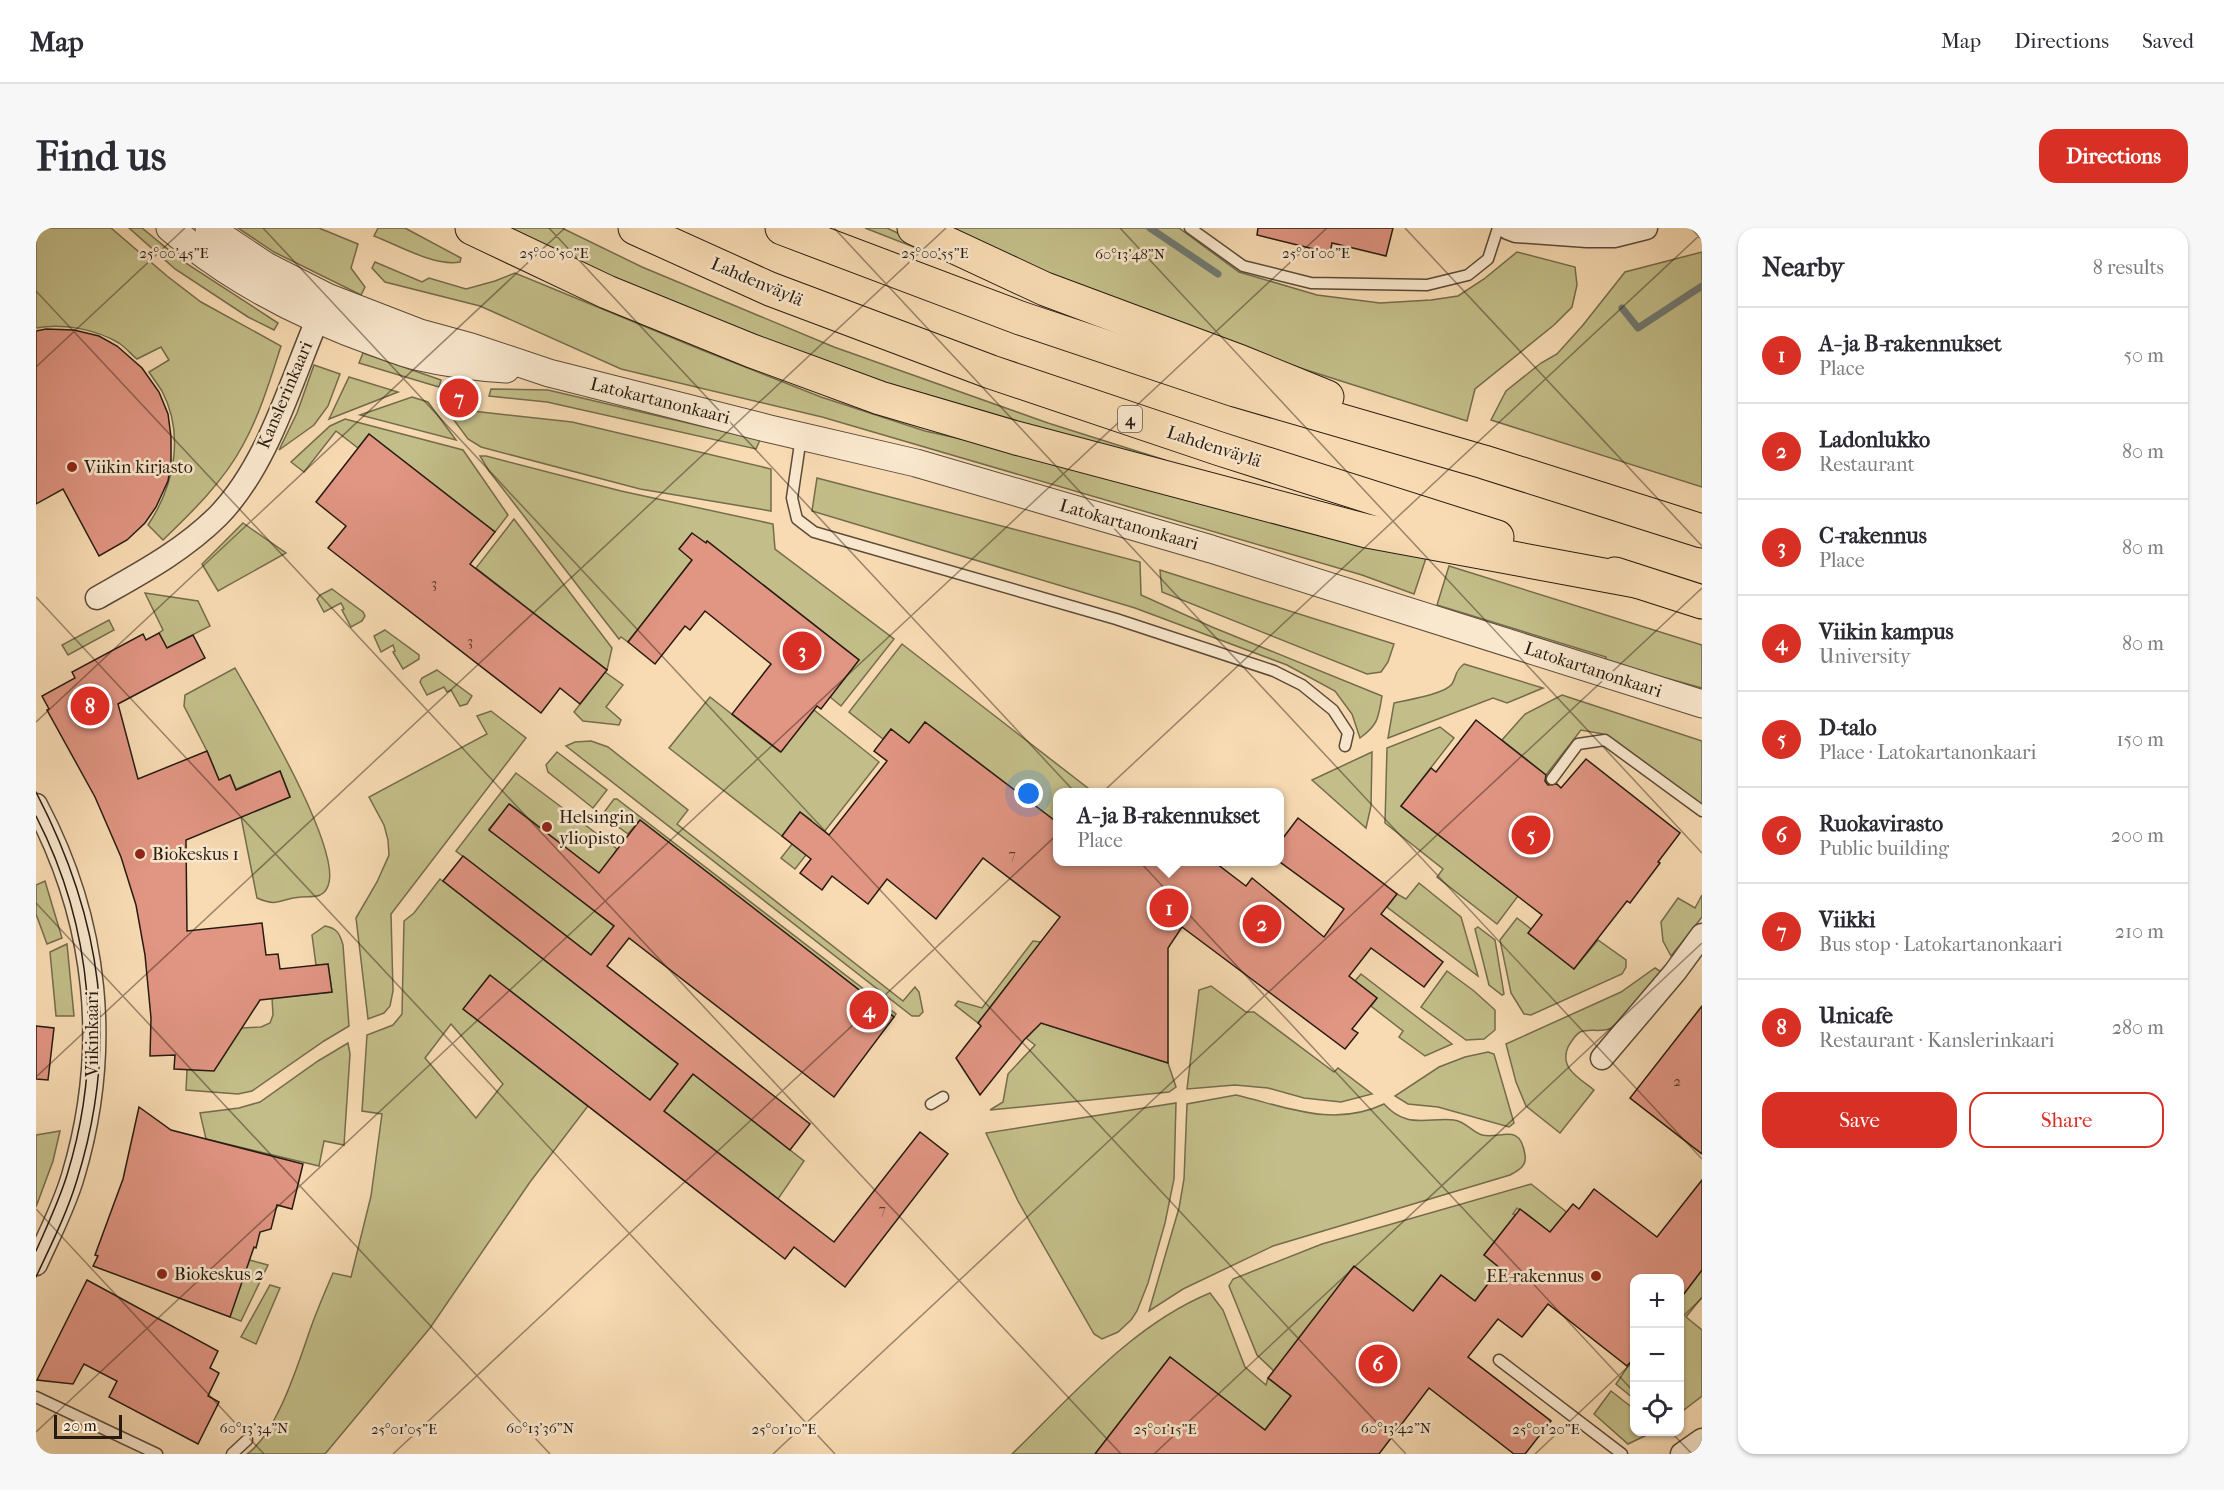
<!DOCTYPE html>
<meta charset="utf-8">
<style>
:root{--surface:#fff;--page:#f7f7f7;--text:#2b2b33;--muted:#7c7c81;--line:#e1e1e2;--accent:#d93025}
body{margin:0;font-family:"IM FELL French Canon",serif;background:var(--page);color:var(--text)}
.controls{position:absolute;right:18px;bottom:18px;display:grid;overflow:hidden;border-radius:12px;box-shadow:0 2px 4px #0004}
.controls button{width:54px;height:54px;display:grid;place-items:center;padding:0;border:0;border-bottom:2px solid var(--line);background:var(--surface);color:var(--text);font:30px sans-serif}
.scale{position:absolute;left:18px;bottom:15px;width:68px;box-sizing:border-box;padding-left:6px;border:3px solid #271b10;border-top:0;font-size:16px;line-height:21px;white-space:nowrap;color:#271b10;-webkit-text-stroke:4px #fae8ce;paint-order:stroke}
.you{position:absolute;left:993px;top:566px;width:21px;height:21px;margin:-15px;border:4px solid #fff;border-radius:50%;background:#1a73e8;box-shadow:0 0 0 9px #1a73e833}
.badge{display:grid;place-items:center;width:39px;height:39px;border-radius:50%;background:var(--accent);color:#fff;font-size:20px;font-weight:700}
.pin{position:absolute;translate:-50% -50%;border:3px solid #fff;box-shadow:0 2px 6px #0006}
.popup{position:absolute;left:1017px;top:560px;width:231px;height:78px;box-sizing:border-box;display:grid;place-content:center;border-radius:12px;background:var(--surface);filter:drop-shadow(0 2px 4px #0005);font-size:20px;white-space:nowrap;color:var(--muted)}
.popup b{font-size:22px;color:var(--text)}
.popup::after{content:'';position:absolute;left:50%;top:100%;margin-left:-12px;border:12px solid transparent;border-top-color:var(--surface)}
.list{margin:0;padding:0;list-style:none}
h2{display:flex;justify-content:space-between;align-items:center;height:78px;margin:0;padding:0 24px;font-size:26px}
h2 small{font-size:20px;font-weight:400;color:var(--muted)}
.list li{display:grid;grid-template-columns:39px 1fr auto;gap:18px;align-items:center;box-sizing:border-box;height:96px;padding:0 24px;border-top:2px solid var(--line)}
.list b{display:block;font-size:22px;white-space:nowrap}
.list p{margin:0;font-size:20px;white-space:nowrap;color:var(--muted)}
.list em{font-size:20px;font-style:normal;color:var(--muted)}
.actions{display:flex;gap:12px;padding:18px 24px}
.actions a{flex:1;padding:14px 0;border:2px solid var(--accent);border-radius:18px;text-align:center;font-size:21px;color:var(--accent)}
.actions .main{background:var(--accent);color:#fff}
.icon{flex:none;width:33px;height:33px;fill:none;stroke:currentColor;stroke-width:2;stroke-linecap:round;stroke-linejoin:round}
.map{position:relative;flex:none;width:1666px;height:1226px;overflow:hidden;border-radius:18px}
header{display:flex;align-items:center;gap:36px;box-sizing:border-box;height:84px;padding:0 30px;background:var(--surface);border-bottom:2px solid var(--line)}
header strong{font-size:28px}
nav{display:flex;gap:33px;margin-inline-start:auto;font-size:21px}
.intro{display:flex;align-items:center;justify-content:space-between;box-sizing:border-box;height:144px;padding:0 36px}
h1{margin:0;font-size:42px}
.button{padding:15px 27px;border-radius:18px;background:var(--accent);color:#fff;font-size:21px;font-weight:700}
main{display:flex;gap:36px;padding:0 36px}
aside{flex:1;background:var(--surface);border-radius:18px;box-shadow:0 2px 4px #0004}
.map>svg:first-child{display:block}
.green{fill:#c3be89;stroke:#756c4c;stroke-width:1.5;fill-rule:evenodd}
.lines{fill:none;stroke-linecap:round;stroke-linejoin:round}
.stream{stroke:#707a73;stroke-width:7}
.building{fill:#e19583;stroke:#271b10;stroke-width:1.5}
.service-casing{stroke:#5b4b39;stroke-width:13}
.minor-casing{stroke:#5b4b39;stroke-width:25}
.tertiary-casing{stroke:#5b4b39;stroke-width:29}
.motorway-casing{stroke:#271b10;stroke-width:35}
.service{stroke:#fae8ce;stroke-width:10}
.minor{stroke:#fae8ce;stroke-width:22}
.tertiary{stroke:#fae8ce;stroke-width:27}
.motorway{stroke:#f8dbb3;stroke-width:33}
.tram{stroke:#271b10;stroke-width:1.5}
.ticks{fill:none;stroke:#271b10;stroke-width:1.5;stroke-opacity:0.45}
.poi-dot{fill:#8f2418;stroke:#fae8ce;stroke-width:2}
.labels{text-anchor:middle;dominant-baseline:central;stroke-width:5;stroke-linejoin:round;paint-order:stroke}
.number-label{font-size:15px;fill:#563a2d}
.shield{fill:#fae8ce;stroke:#665849;stroke-width:1.5}
.shield-label{font-size:16px;font-weight:bold;fill:#271b10}
.street-label{font-size:18px;fill:#271b10;stroke:#fae8ce}
.poi-label{font-size:18px;fill:#271b10;stroke:#fae8ce;text-anchor:start}
.ticks-label{font-size:15px;text-anchor:middle;fill:#271b10;stroke:#fae8ce;stroke-width:5;stroke-linejoin:round;paint-order:stroke}
</style>
<header>
<strong>Map</strong>
<nav><a>Map</a><a>Directions</a><a>Saved</a></nav>
</header>
<div class="intro"><h1>Find us</h1><a class="button">Directions</a></div>
<main>
<div class="map">
<svg width="1666" height="1226" viewBox="0 0 1666 1226">
<rect width="100%" height="100%" fill="#f8dbb3"/>
<filter id="stains"><feTurbulence type="fractalNoise" baseFrequency=".00333" numOctaves="4"/><feColorMatrix values="0 0 0 0 .2 0 0 0 0 .09 0 0 0 0 .02 0 0 0 .5 -.17"/></filter>
<radialGradient id="worn" r=".72"><stop offset=".6" stop-color="#630" stop-opacity="0"/><stop offset="1" stop-color="#630" stop-opacity=".3"/></radialGradient>
<g class="green">
<path d="M0,0H75L131,48L165,74L245,118C234,152 224,186 207,217C187,254 157,283 127,312L112,297C138,258 149,207 126,163C122,157 117,150 113,144L133,132L125,119L101,131C95,126 89,119 83,115C59,101 27,95 0,100Z"/>
<polygon points="93,0 106,0 145,32 242,95 238,102 212,89 139,41"/>
<polygon points="202,0 283,0 322,16 315,40 329,59 325,67 238,24"/>
<path d="M342,0H369L425,30L424,34C399,39 362,17 338,8Z"/>
<polygon points="461,0 526,0 606,39 798,119 1012,195 1129,232 1128,235 820,154"/>
<polygon points="829,0 851,0 913,29 911,32"/>
<polygon points="906,0 1143,0 1203,44 1281,67 1344,75 1395,72 1422,68 1448,51 1481,24 1539,39 1541,57 1536,79 1518,97 1439,161 1431,193 1261,139 1109,85"/>
<polygon points="1666,24 1666,259 1455,192 1470,163 1505,135 1521,126 1547,97 1589,44"/>
<polygon points="339,34 386,54 393,50 430,61 459,53 479,45 666,122 785,169 889,203 980,223 1390,330 1378,366 1326,347 786,189 585,141 444,78 349,54 336,40"/>
<polygon points="327,125 405,152 403,159 323,135"/>
<polygon points="278,137 304,146 292,178 278,197 243,222 261,185"/>
<polygon points="313,149 362,164 293,191"/>
<polygon points="455,161 512,162 724,212 720,221 511,174 453,168"/>
<polygon points="376,169 392,174 420,212 324,187"/>
<polygon points="409,180 536,194 735,241 735,283 604,261 445,219 432,211"/>
<polygon points="309,191 427,222 472,287 459,304 333,206 322,220 300,203 268,244 255,234 294,198"/>
<polygon points="444,228 450,228 585,263 737,296 739,321 858,411 805,478 794,469 823,432 671,313 592,414 585,409 583,411 453,243"/>
<path d="M781,250L1104,334L1105,367L1176,399L1346,468C1342,490 1343,496 1324,510L1316,486L1299,463L1251,437L1099,380L776,283Z"/>
<polygon points="478,291 576,420 571,442 440,340"/>
<polygon points="207,295 250,325 182,363 166,336"/>
<polygon points="1413,338 1666,417 1666,460 1569,433 1570,429 1401,377"/>
<polygon points="1124,342 1358,416 1352,434 1345,444 1331,446 1126,364"/>
<polygon points="296,361 327,384 329,388 326,393 315,399 306,382 308,381 305,375 288,384 281,371 284,367"/>
<polygon points="109,365 162,373 174,398 131,420 123,405 127,402"/>
<polygon points="73,392 78,402 32,427 26,417"/>
<polygon points="349,402 383,427 383,431 367,441 357,424 359,423 357,417 345,424 338,408"/>
<polygon points="866,416 1057,564 1022,564 1022,595 889,494 873,515 855,501 847,511 813,484"/>
<path d="M1428,436L1507,460L1471,475L1457,470L1352,510L1358,475C1371,472 1409,466 1416,456C1421,448 1418,444 1428,436Z"/>
<path d="M199,440C220,477 307,622 292,658C287,671 276,668 265,669C244,670 244,680 221,670L205,589L254,568L244,543L200,561L194,547L183,552L171,523L148,478L149,467Z"/>
<polygon points="401,442 436,468 431,476 424,478 415,462 411,464 408,459 391,467 384,454 386,450"/>
<polygon points="569,444 587,457 570,479 585,492 583,497 547,493 538,484"/>
<polygon points="1526,467 1666,513 1666,579 1567,506 1545,502 1510,547 1466,512 1489,486"/>
<polygon points="674,469 744,524 778,482 843,534 759,641 745,630 775,592 764,584 746,608 633,520"/>
<polygon points="455,483 490,510 355,686 357,763 354,778 348,785 332,791 320,690 341,654 353,627 352,612 348,597 333,569 451,506 441,488"/>
<polygon points="1404,499 1418,510 1365,578 1482,668 1461,696 1401,649 1407,641 1349,595 1351,520"/>
<polygon points="555,513 572,519 652,582 641,596 867,773 879,759 883,764 887,784 883,788 876,788 530,518 539,514"/>
<polygon points="521,524 571,562 557,580 512,544 510,537"/>
<polygon points="1336,524 1335,578 1330,600 1276,552"/>
<polygon points="480,545 581,621 578,626 612,653 597,672 474,576 453,601 578,698 555,727 420,623"/>
<polygon points="578,571 581,571 860,786 858,789 604,592 592,606 566,587"/>
<path d="M404,651L642,836L614,872L453,748L428,780L552,878L494,954L394,1100L289,1226H211C241,1205 262,1136 274,1102C281,1082 289,1064 297,1045L315,1049L335,968L346,886L326,883L331,807L357,797L366,786L368,693L378,685ZM415,796L467,856L440,890L389,830Z"/>
<polygon points="9,653 26,710 11,716 0,686 0,657"/>
<polygon points="1383,655 1425,689 1442,748 1351,679 1361,666 1370,671"/>
<polygon points="1666,667 1666,689 1635,728 1627,713 1625,694 1642,670 1659,680"/>
<polygon points="1481,690 1495,701 1493,705 1538,741 1562,712 1590,732 1590,739 1586,746 1495,787 1488,786 1475,765 1464,712"/>
<path d="M289,698C301,700 304,706 307,717L313,798L288,813L216,863L202,866L150,862L151,842L206,800L225,799L234,795L237,787L236,770L296,764L292,736L280,737L276,707Z"/>
<polygon points="1442,699 1459,712 1468,766 1466,767 1453,757 1439,701"/>
<polygon points="997,713 1005,714 942,795 919,777 922,773 946,780"/>
<polygon points="31,716 38,788 20,788 14,724"/>
<path d="M1619,740L1627,745C1615,758 1591,793 1576,800C1566,805 1553,800 1544,804C1539,807 1535,814 1532,819C1523,840 1543,850 1558,862L1524,905L1490,878L1480,854L1470,816L1585,764Z"/>
<polygon points="1411,743 1438,763 1459,782 1459,802 1448,811 1430,812 1385,779"/>
<polygon points="1325,746 1416,816 1389,828 1363,809 1367,803 1335,778 1341,770 1319,753"/>
<polygon points="1175,758 1210,784 1218,784 1298,844 1302,840 1336,866 1305,874 1268,870 1232,860 1199,857 1151,861 1163,762"/>
<polygon points="1005,795 1132,835 1140,859 1133,864 954,882 967,874 972,846 999,817 990,810"/>
<polygon points="312,815 314,826 308,917 288,913 283,938 170,911 164,885 203,880 224,874 282,833"/>
<polygon points="1452,824 1458,826 1478,895 1473,899 1402,879 1372,876 1359,868 1403,839 1429,829"/>
<polygon points="657,846 768,933 742,971 628,883"/>
<path d="M1200,867C1251,879 1297,900 1348,876C1356,884 1361,888 1371,891C1385,895 1403,890 1418,892C1429,893 1436,904 1446,907C1464,912 1484,893 1489,927C1491,938 1483,942 1474,947L1237,1018L1147,1061L1113,1083L1143,980L1148,951L1151,876Z"/>
<polygon points="1140,875 1138,951 1129,995 1112,1055 1101,1083 1095,1092 1082,1104 1066,1111 1058,1106 982,973 950,905"/>
<polygon points="24,903 17,933 0,979 0,907"/>
<polygon points="1495,956 1542,993 1524,1012 1481,980 1477,986 1481,987 1448,1027 1464,1040 1439,1073 1405,1047 1377,1083 1238,1143 1221,1127 1193,1058 1197,1051 1286,1016"/>
<polygon points="191,1026 232,1037 205,1093 194,1089"/>
<polygon points="1666,1042 1666,1069 1650,1089 1666,1102 1666,1168 1644,1185 1644,1071"/>
<polygon points="234,1057 244,1060 220,1116 205,1109"/>
<path d="M1174,1065L1187,1082L1209,1139L1230,1157L1232,1150L1255,1168L1229,1202L1134,1129L1059,1226H976C1036,1168 1096,1097 1174,1065Z"/>
<polygon points="1598,1129 1598,1171 1580,1156"/>
<polygon points="1575,1163 1598,1181 1598,1204 1617,1204 1592,1216 1558,1186"/>
</g>
<g class="lines">
<g class="stream">
<polyline points="1114,0 1182,46"/>
<polyline points="1586,80 1602,100 1666,58"/>
</g>
</g>
<g class="building">
<polygon points="1222,0 1357,0 1350,28 1296,15 1294,25 1221,7"/>
<polygon points="10,101 38,102 63,108 81,118 106,140 123,164 132,186 135,209 135,235 132,253 120,279 109,295 91,312 63,328 27,261 0,276 0,103"/>
<polygon points="333,206 459,304 434,336 571,442 544,476 524,460 505,485 292,320 310,298 280,274"/>
<polygon points="656,305 670,315 671,313 823,432 785,481 781,478 745,524 696,486 735,436 669,383 654,402 649,398 619,436 592,414 656,332 643,321"/>
<polygon points="123,405 131,420 157,407 169,430 82,476 102,551 171,523 183,552 194,547 200,562 244,543 254,569 150,612 151,703 226,695 230,727 242,726 244,741 292,736 296,764 224,772 178,843 138,841 139,827 114,828 115,790 109,727 100,677 85,629 59,569 11,482 13,481 6,468 39,450 36,444 107,406 110,412"/>
<polygon points="1440,492 1510,547 1509,553 1512,557 1521,556 1525,560 1550,531 1644,605 1622,634 1624,635 1594,675 1591,673 1538,741 1492,705 1506,687 1365,578 1395,540 1400,544"/>
<polygon points="889,494 1022,595 1022,633 1177,633 1210,658 1216,650 1288,709 1308,681 1244,634 1244,614 1262,590 1361,666 1345,686 1407,734 1388,759 1335,720 1313,748 1341,770 1316,801 1322,805 1309,821 1146,699 1132,720 1132,835 1005,795 988,812 944,867 920,830 945,798 942,795 1024,689 947,630 900,691 851,651 832,676 796,648 786,662 764,645 775,631 746,608 764,584 793,607 851,533 838,523 855,501 873,515"/>
<polygon points="473,576 563,645 604,592 858,789 798,869 593,710 571,738 774,896 754,922 657,846 628,883 798,1014 884,904 912,926 809,1059 758,1019 749,1031 427,781 454,747 614,872 642,836 407,653 427,628 555,727 578,698 453,602"/>
<polygon points="1666,778 1666,926 1594,870"/>
<polygon points="0,798 18,800 12,852 0,851"/>
<polygon points="103,879 135,902 267,936 256,981 241,977 235,1001 224,1004 220,1020 218,1019 194,1089 57,1038 62,1028 59,1027 87,951"/>
<polygon points="1666,952 1666,1042 1644,1071 1644,1050 1599,1050 1599,1129 1591,1138 1512,1076 1486,1109 1462,1091 1432,1129 1515,1193 1489,1226 1478,1226 1393,1160 1343,1226 1059,1226 1134,1129 1229,1202 1255,1168 1232,1150 1318,1038 1377,1083 1405,1047 1439,1073 1464,1040 1448,1027 1484,981 1514,1004 1537,976 1543,981 1558,961 1621,1009"/>
<polygon points="51,1052 182,1123 174,1140 183,1145 172,1168 183,1174 162,1216 73,1169 81,1153 48,1136 37,1156 1,1152"/>
</g>
<g class="lines">
<defs>
<g id="service">
<polyline points="1154,0 1207,38 1275,55 1391,57 1432,47 1452,31 1462,0"/>
<polyline points="765,209 756,270 761,291 778,304 1080,391 1238,443 1266,457 1297,482 1312,505 1309,518"/>
<polyline points="1516,551 1542,516 1569,512 1666,583"/>
<polyline points="895,876 907,869"/>
<polyline points="1463,1132 1586,1226"/>
<polyline points="0,1169 121,1226"/>
<polyline points="196,1226 211,1212"/>
</g>
<g id="minor">
<polyline points="1472,0 1480,3 1551,8 1578,8 1610,0"/>
<path d="M61,370C103,346 147,323 182,288C235,234 257,144 288,76"/>
<path d="M0,577C62,694 75,821 37,948C28,979 13,1007 0,1036"/>
<polyline points="1566,830 1639,744 1666,707"/>
<polyline points="1646,1226 1666,1212"/>
</g>
<g id="tertiary">
<path d="M134,0C194,51 267,89 341,115C354,120 367,125 380,128C410,135 440,139 470,141"/>
<polyline points="173,0 230,38 291,69 384,105 435,119 513,145 734,201 880,235 1175,321 1666,476"/>
</g>
<g id="motorway">
<polyline points="436,0 571,64 716,123 844,170 980,210 1331,303 1600,353"/>
<polyline points="599,0 734,61 955,144 1184,221 1461,309"/>
<polyline points="746,0 984,90 1199,162 1448,234 1666,303"/>
<polyline points="878,0 1009,61 1205,134 1291,169"/>
<polyline points="1579,346 1666,374"/>
</g>
</defs>
<use href="#service" class="service-casing"/>
<use href="#minor" class="minor-casing"/>
<use href="#tertiary" class="tertiary-casing"/>
<use href="#motorway" class="motorway-casing"/>
<use href="#service" class="service"/>
<use href="#minor" class="minor"/>
<use href="#tertiary" class="tertiary"/>
<use href="#motorway" class="motorway"/>
<g class="tram">
<path d="M0,564C66,691 84,814 41,952C31,985 15,1017 0,1049"/>
<path d="M0,588C57,699 68,828 31,947C23,973 11,998 0,1023"/>
</g>
</g>
<path class="ticks" d="M227,0L1370,1226M513,0L1598,1164M798,0L1666,931M1084,0L1666,625M1369,0L1666,318M1655,0L1666,12M0,63L1085,1226M0,139L149,0M0,369L799,1226M0,494L529,0M0,675L514,1226M0,849L910,0M0,981L228,1226M1644,1091L1666,1070M0,1204L1291,0M1635,1204L1656,1226M357,1226L1666,5M737,1226L1666,360M1118,1226L1666,715M1499,1226L1598,1133"/>
<g class="poi-dot">
<circle cx="36" cy="239" r="6"/>
<circle cx="511" cy="599" r="6"/>
<circle cx="104" cy="626" r="6"/>
<circle cx="126" cy="1046" r="6"/>
<circle cx="1560" cy="1048" r="6"/>
</g>
<g class="labels">
<g class="number-label">
<text x="398" y="355">3</text>
<text x="434" y="413">3</text>
<text x="976" y="626">7</text>
<text x="1641" y="853">2</text>
<text x="846" y="981">7</text>
</g>
<rect class="shield" x="1082" y="178" width="24" height="26" rx="4.5"/>
<g class="shield-label">
<text x="1094" y="191">4</text>
</g>
<g class="street-label">
<text transform="translate(721 54) rotate(23)">Lahdenväylä</text>
<text transform="translate(249 167) rotate(-67)">Kanslerinkaari</text>
<text transform="translate(624 173) rotate(14)">Latokartanonkaari</text>
<text transform="translate(1178 219) rotate(18)">Lahdenväylä</text>
<text transform="translate(1093 297) rotate(16)">Latokartanonkaari</text>
<text transform="translate(1557 442) rotate(18)">Latokartanonkaari</text>
<text transform="translate(56 806) rotate(-90)">Viikinkaari</text>
</g>
<g class="poi-label">
<text x="48" y="239">Viikin kirjasto</text>
<text x="523" y="589">Helsingin<tspan x="523" dy="21">yliopisto</tspan></text>
<text x="116" y="626">Biokeskus 1</text>
<text x="138" y="1046">Biokeskus 2</text>
<text x="1548" y="1048" text-anchor="end">EE-rakennus</text>
</g>
</g>
<g class="ticks-label">
<text x="138" y="30">25°00'45"E</text>
<text x="518" y="30">25°00'50"E</text>
<text x="899" y="30">25°00'55"E</text>
<text x="1280" y="30">25°01'00"E</text>
<text x="1094" y="31">60°13'48"N</text>
<text x="218" y="1205">60°13'34"N</text>
<text x="504" y="1205">60°13'36"N</text>
<text x="1360" y="1205">60°13'42"N</text>
<text x="368" y="1206">25°01'05"E</text>
<text x="748" y="1206">25°01'10"E</text>
<text x="1129" y="1206">25°01'15"E</text>
<text x="1510" y="1206">25°01'20"E</text>
</g>
<rect width="100%" height="100%" filter="url(#stains)"/>
<rect width="100%" height="100%" fill="url(#worn)"/>
</svg>
<div class="controls">
<button>+</button>
<button>−</button>
<button><svg class="icon" aria-label="locate" viewBox="0 0 24 24"><circle cx="12" cy="12" r="6"/><path d="M12 2v4M12 18v4M2 12h4M18 12h4"/></svg></button>
</div>
<div class="scale">20 m</div>
<div class="you"></div>
<div class="pin badge" style="left:1133px;top:680px">1</div>
<div class="popup"><b>A- ja B-rakennukset</b>Place</div>
<div class="pin badge" style="left:1226px;top:696px">2</div>
<div class="pin badge" style="left:766px;top:423px">3</div>
<div class="pin badge" style="left:833px;top:782px">4</div>
<div class="pin badge" style="left:1495px;top:607px">5</div>
<div class="pin badge" style="left:1342px;top:1136px">6</div>
<div class="pin badge" style="left:423px;top:170px">7</div>
<div class="pin badge" style="left:54px;top:478px">8</div>
</div>
<aside>
<h2>Nearby<small>8 results</small></h2>
<ul class="list">
<li><span class="badge">1</span><div><b>A- ja B-rakennukset</b><p>Place</p></div><em>50 m</em></li>
<li><span class="badge">2</span><div><b>Ladonlukko</b><p>Restaurant</p></div><em>80 m</em></li>
<li><span class="badge">3</span><div><b>C-rakennus</b><p>Place</p></div><em>80 m</em></li>
<li><span class="badge">4</span><div><b>Viikin kampus</b><p>University</p></div><em>80 m</em></li>
<li><span class="badge">5</span><div><b>D-talo</b><p>Place · Latokartanonkaari</p></div><em>150 m</em></li>
<li><span class="badge">6</span><div><b>Ruokavirasto</b><p>Public building</p></div><em>200 m</em></li>
<li><span class="badge">7</span><div><b>Viikki</b><p>Bus stop · Latokartanonkaari</p></div><em>210 m</em></li>
<li><span class="badge">8</span><div><b>Unicafe</b><p>Restaurant · Kanslerinkaari</p></div><em>280 m</em></li>
</ul>
<div class="actions"><a class="main">Save</a><a>Share</a></div>
</aside>
</main>
